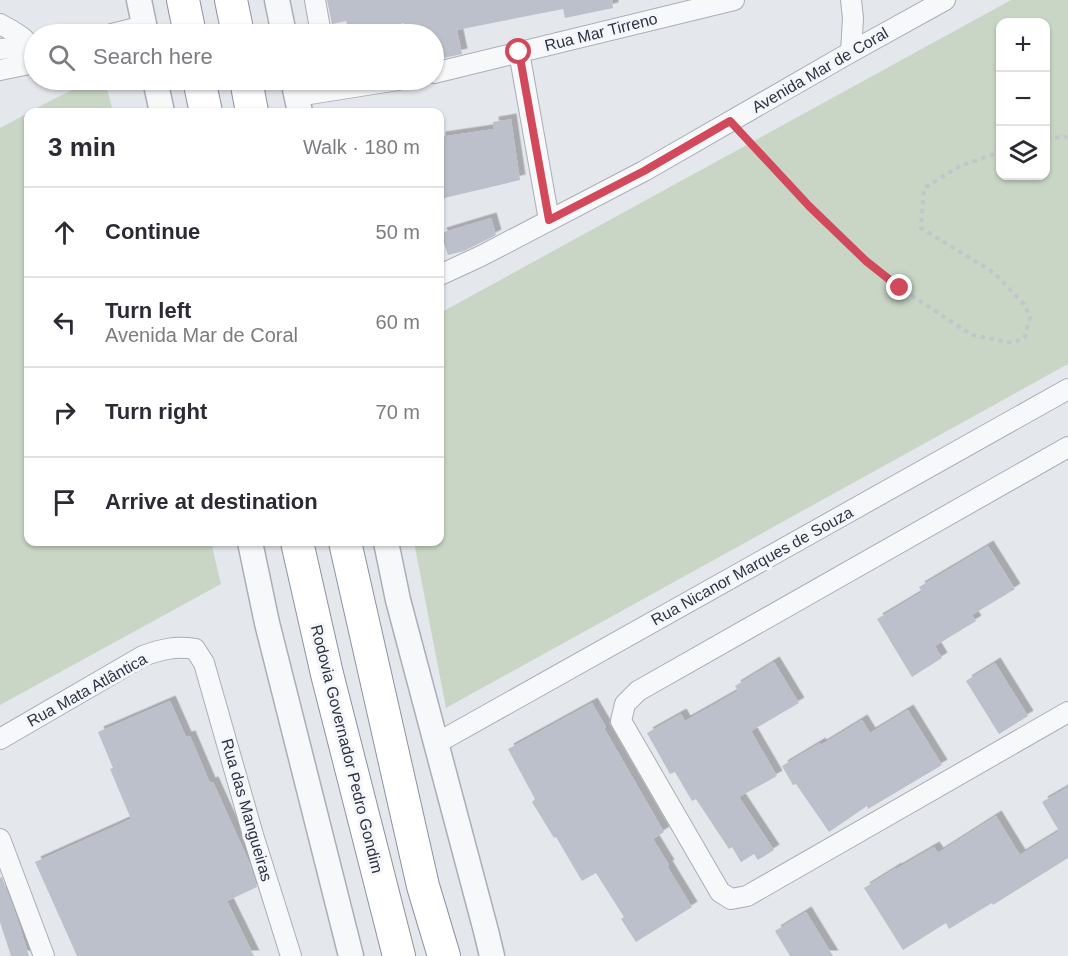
<!DOCTYPE html>
<meta charset="utf-8">
<style>
:root{--surface:#fff;--page:#f2f2f3;--text:#2b2b33;--muted:#7c7c81;--line:#e1e1e2}
body{margin:0;font-family:Helvetica,sans-serif;background:var(--page);color:var(--text)}
.controls{position:absolute;right:18px;top:18px;display:grid;overflow:hidden;border-radius:12px;box-shadow:0 2px 4px #0004}
.controls button{width:54px;height:54px;display:grid;place-items:center;padding:0;border:0;border-bottom:2px solid var(--line);background:var(--surface);color:var(--text);font:30px sans-serif}
.stop{position:absolute;width:18px;height:18px;margin:-14px;border:4px solid #d1495b;border-radius:50%;background:#fff}
.stop.end{background:#d1495b;border-color:#fff;box-shadow:0 2px 6px #0008}
.list{margin:0;padding:0;list-style:none}
h2{display:flex;justify-content:space-between;align-items:center;height:78px;margin:0;padding:0 24px;font-size:26px}
h2 small{font-size:20px;font-weight:400;color:var(--muted)}
.list li{display:grid;grid-template-columns:39px 1fr auto;gap:18px;align-items:center;box-sizing:border-box;height:90px;padding:0 24px;border-top:2px solid var(--line)}
.list b{display:block;font-size:22px;white-space:nowrap}
.list p{margin:0;font-size:20px;white-space:nowrap;color:var(--muted)}
.list em{font-size:20px;font-style:normal;color:var(--muted)}
.icon{flex:none;width:33px;height:33px;fill:none;stroke:currentColor;stroke-width:2;stroke-linecap:round;stroke-linejoin:round}
.map{position:relative;flex:none;width:1068px;height:956px;overflow:hidden}
.search{position:absolute;background:var(--surface);box-shadow:0 2px 4px #0004;left:24px;top:24px;width:420px;height:66px;display:flex;align-items:center;gap:15px;box-sizing:border-box;padding:0 21px;border-radius:33px;color:var(--muted);font-size:22px}
.panel{position:absolute;background:var(--surface);box-shadow:0 2px 4px #0004;left:24px;top:108px;width:420px;height:438px;border-radius:12px}
.map>svg:first-child{display:block}
.green{fill:#c9d6c5;fill-rule:evenodd}
.building{fill:#bbc0ca;filter:url(#shadow)}
.lines{fill:none;stroke-linecap:round;stroke-linejoin:round}
.minor-casing{stroke:#a9aeb7;stroke-width:22}
.tertiary-casing{stroke:#a9aeb7;stroke-width:27}
.trunk-casing{stroke:#8b94a3;stroke-width:34}
.path{stroke:#c2c5cb;stroke-width:4;stroke-dasharray:4.5 4.5;stroke-linecap:butt}
.minor{stroke:#f7f8fa;stroke-width:20}
.tertiary{stroke:#f7f8fa;stroke-width:24}
.trunk{stroke:#fff;stroke-width:32}
.route{stroke:#d1495b;stroke-width:8}
.labels{text-anchor:middle;dominant-baseline:central;stroke-width:6;stroke-linejoin:round;paint-order:stroke}
.street-label{font-size:16px;fill:#2b3445;stroke:#f4f6f9}
</style>
<div class="map">
<svg width="1068" height="956" viewBox="0 0 1068 956">
<defs>
<filter id="shadow"><feDropShadow dx="5.5" dy="-5.5" stdDeviation="0" flood-color="#0004"/></filter>
</defs>
<rect width="100%" height="100%" fill="#e4e7ec"/>
<g class="green">
<path d="M1011,0H1068V364L446,708L414,542H440V313ZM1046,22V176H1000V22Z"/>
<polygon points="91,80 105,80 113,112 29,112"/>
<polygon points="28,113 28,542 211,542 221,584 0,705 0,128"/>
</g>
<g class="building">
<polygon points="327,0 612,0 613,8 565,18 563,9 457,30 462,54 434,60 434,34 407,34 404,23 358,34 350,34 346,21 332,24"/>
<polygon points="511,119 520,180 440,199 440,137 494,129 493,122"/>
<polygon points="491,218 496,235 464,251 448,255 441,233"/>
<polygon points="988,546 1015,589 972,615 976,621 935,646 942,658 912,677 877,619 922,592 919,587"/>
<polygon points="774,662 799,703 751,731 777,776 739,797 774,850 758,860 754,854 741,862 732,847 729,849 696,799 692,801 675,772 670,774 647,733 681,714 685,721 738,691 735,686"/>
<polygon points="995,663 1028,716 999,734 966,681"/>
<polygon points="170,701 186,737 190,736 210,783 213,782 250,864 257,887 227,901 254,956 77,956 35,862 131,819 110,769 113,768 98,732"/>
<polygon points="592,703 606,727 604,728 664,832 653,839 669,865 667,866 692,907 636,942 621,919 624,917 596,873 582,881 556,837 554,838 532,802 535,799 508,749"/>
<polygon points="908,710 942,765 868,809 867,806 829,832 796,784 793,785 782,766 820,743 821,745 862,720 870,733"/>
<polygon points="1068,787 1068,858 993,905 992,903 949,929 946,923 903,950 864,888 896,868 896,869 934,847 938,853 996,816 1020,855 1059,831 1042,802"/>
<polygon points="2,877 17,918 29,956 11,956 0,922 0,878"/>
<polygon points="806,912 833,956 790,956 775,931"/>
</g>
<g class="lines">
<defs>
<g id="minor">
<polyline points="315,0 321,34"/>
<path d="M0,24C14,32 30,39 34,55"/>
<polyline points="112,34 144,26"/>
<polyline points="0,49 34,46"/>
<polyline points="519,52 549,220"/>
<polyline points="851,52 853,18 851,0"/>
<polyline points="0,70 34,63"/>
<polyline points="434,73 734,0"/>
<polyline points="297,96 398,80"/>
<polyline points="440,275 481,256 644,171 851,52 945,0"/>
<polyline points="1068,447 638,691 625,704 621,721 720,892 731,899 747,896 1068,712"/>
<path d="M0,739L143,656C162,649 175,646 195,649L204,663L253,835L291,956"/>
<polyline points="437,743 1068,389"/>
<polyline points="0,839 44,956"/>
</g>
<g id="tertiary">
<polyline points="139,0 146,34"/>
<polyline points="277,0 284,34"/>
<polyline points="155,80 162,112"/>
<polyline points="293,80 300,112"/>
<polyline points="250,542 267,623 351,956"/>
<polyline points="386,542 398,600 486,931 492,956"/>
</g>
<g id="trunk">
<polyline points="183,0 190,34"/>
<polyline points="231,0 238,34"/>
<polyline points="199,80 206,112"/>
<polyline points="246,80 252,112"/>
<polyline points="297,542 327,674 399,956"/>
<polyline points="345,542 423,886 444,956"/>
</g>
</defs>
<use href="#minor" class="minor-casing"/>
<use href="#tertiary" class="tertiary-casing"/>
<use href="#trunk" class="trunk-casing"/>
<g class="path">
<polyline points="743,134 809,206 866,261 900,288 972,335 1013,343 1025,337 1030,317 1024,304 993,272 921,228 924,188 960,166 1000,152"/>
<polyline points="1046,138 1068,137"/>
</g>
<use href="#minor" class="minor"/>
<use href="#tertiary" class="tertiary"/>
<use href="#trunk" class="trunk"/>
</g>
<g class="lines">
<polyline class="route" points="519,52 549,220 644,171 730,121 809,206 866,261 900,288"/>
</g>
<g class="labels">
<g class="street-label">
<text transform="translate(601 32) rotate(-14)">Rua Mar Tirreno</text>
<text transform="translate(820 70) rotate(-30)">Avenida Mar de Coral</text>
<text transform="translate(752 566) rotate(-29)">Rua Nicanor Marques de Souza</text>
<text transform="translate(87 690) rotate(-29)">Rua Mata Atlântica</text>
<text transform="translate(347 749) rotate(76)">Rodovia Governador Pedro Gondim</text>
<text transform="translate(247 810) rotate(74)">Rua das Mangueiras</text>
</g>
</g>
</svg>
<div class="controls">
<button>+</button>
<button>−</button>
<button><svg class="icon" aria-label="layers" viewBox="0 0 24 24"><path d="M12 4l9 5-9 5-9-5zM3 14l9 5 9-5"/></svg></button>
</div>
<div class="stop" style="left:519px;top:52px"></div>
<div class="stop end" style="left:900px;top:288px"></div>
<div class="search"><svg class="icon" aria-label="search" viewBox="0 0 24 24"><circle cx="10" cy="10" r="6"/><path d="M15 15l6 6"/></svg>Search here</div>
<section class="panel">
<h2>3 min<small>Walk · 180 m</small></h2>
<ul class="list">
<li><svg class="icon" aria-label="ahead" viewBox="0 0 24 24"><path d="M12 20V5M6 11l6-6 6 6"/></svg><div><b>Continue</b></div><em>50 m</em></li>
<li><svg class="icon" aria-label="left" viewBox="0 0 24 24"><path d="M17 20v-9H6M10 6l-5 5 5 5"/></svg><div><b>Turn left</b><p>Avenida Mar de Coral</p></div><em>60 m</em></li>
<li><svg class="icon" aria-label="right" viewBox="0 0 24 24"><path d="M7 20v-9h11M14 6l5 5-5 5"/></svg><div><b>Turn right</b></div><em>70 m</em></li>
<li><svg class="icon" aria-label="arrive" viewBox="0 0 24 24"><path d="M6 21V4h12l-3 4 3 4H6"/></svg><div><b>Arrive at destination</b></div></li>
</ul>
</section>
</div>
